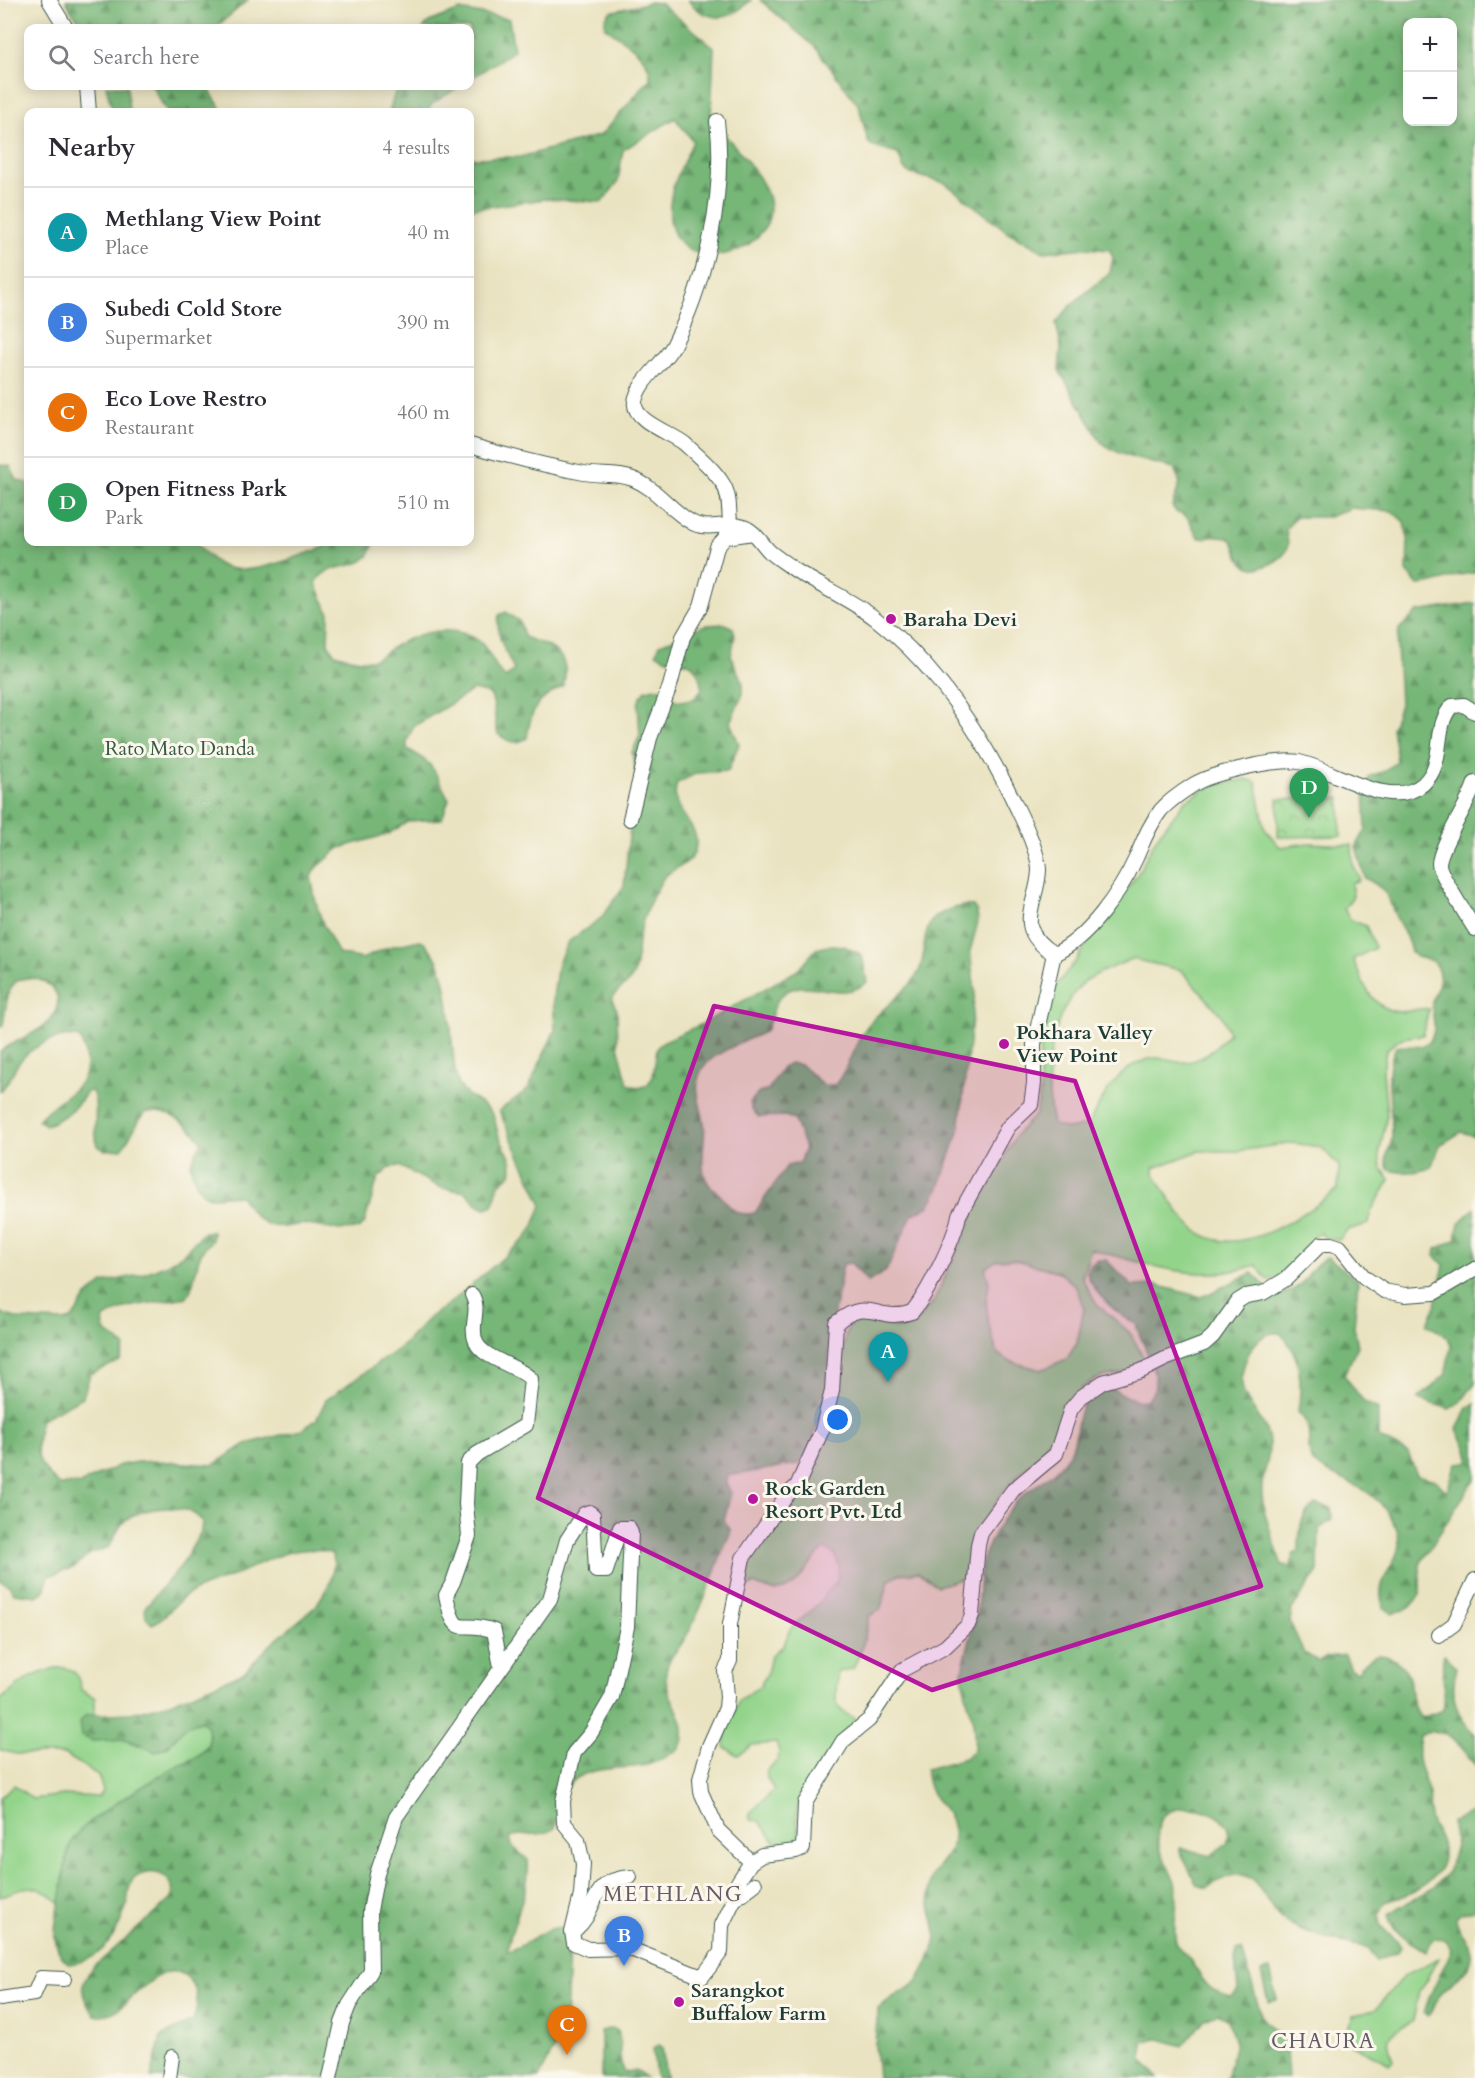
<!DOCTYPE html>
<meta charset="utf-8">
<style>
:root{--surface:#fff;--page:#f7f7f7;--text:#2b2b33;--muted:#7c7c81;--line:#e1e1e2;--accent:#db2777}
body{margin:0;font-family:Cardo,serif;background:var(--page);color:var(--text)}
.controls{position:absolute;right:18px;top:18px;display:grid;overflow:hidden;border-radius:12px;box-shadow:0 3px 15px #0003}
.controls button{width:54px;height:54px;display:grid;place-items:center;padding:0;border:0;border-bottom:2px solid var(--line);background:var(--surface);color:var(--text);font:30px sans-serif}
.you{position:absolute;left:838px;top:1420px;width:21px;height:21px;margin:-15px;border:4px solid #fff;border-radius:50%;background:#1a73e8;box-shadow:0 0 0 9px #1a73e833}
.badge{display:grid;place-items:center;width:39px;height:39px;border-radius:50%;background:var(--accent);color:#fff;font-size:20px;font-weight:700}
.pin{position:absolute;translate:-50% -50px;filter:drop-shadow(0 2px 3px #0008)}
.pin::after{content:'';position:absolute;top:32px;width:21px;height:18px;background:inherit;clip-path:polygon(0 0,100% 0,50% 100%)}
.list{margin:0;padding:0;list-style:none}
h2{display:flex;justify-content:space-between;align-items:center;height:78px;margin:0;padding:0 24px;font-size:26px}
h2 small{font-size:20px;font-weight:400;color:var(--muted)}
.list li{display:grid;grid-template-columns:39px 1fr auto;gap:18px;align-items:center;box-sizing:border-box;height:90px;padding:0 24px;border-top:2px solid var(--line)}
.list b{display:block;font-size:22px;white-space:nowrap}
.list p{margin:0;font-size:20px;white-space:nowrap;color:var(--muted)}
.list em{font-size:20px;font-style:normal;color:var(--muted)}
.icon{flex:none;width:33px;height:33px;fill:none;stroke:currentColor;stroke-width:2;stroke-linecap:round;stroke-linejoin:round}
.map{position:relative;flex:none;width:1475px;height:2078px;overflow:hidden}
.search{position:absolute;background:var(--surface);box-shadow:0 3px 15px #0003;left:24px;top:24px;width:450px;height:66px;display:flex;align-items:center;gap:15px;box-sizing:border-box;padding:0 21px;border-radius:12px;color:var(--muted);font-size:22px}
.panel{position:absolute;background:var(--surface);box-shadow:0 3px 15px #0003;left:24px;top:108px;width:450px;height:438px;border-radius:12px}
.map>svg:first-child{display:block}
.green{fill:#93d48b;stroke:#598860;stroke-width:1.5;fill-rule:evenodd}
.forest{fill:url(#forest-firs);stroke:#4a7a56;stroke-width:1.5;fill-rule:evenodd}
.park{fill:url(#park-crowns);stroke:#598860;stroke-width:1.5}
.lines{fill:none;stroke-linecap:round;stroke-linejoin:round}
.minor-casing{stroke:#3d5649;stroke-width:16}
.minor{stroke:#fff;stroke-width:14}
.marked{fill:#b5179e;fill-opacity:0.2;stroke:#b5179e;stroke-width:4.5;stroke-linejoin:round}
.poi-dot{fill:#b5179e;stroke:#fbf7ec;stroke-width:2}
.labels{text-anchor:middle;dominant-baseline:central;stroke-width:6;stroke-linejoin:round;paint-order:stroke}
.poi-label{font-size:20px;font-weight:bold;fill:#1f3d34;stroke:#fbf7ec;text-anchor:start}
.park-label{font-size:20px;fill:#365b45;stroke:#fbf7ec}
.neighbourhood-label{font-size:21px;letter-spacing:1.5px;fill:#645d65;stroke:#fbf7ec}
</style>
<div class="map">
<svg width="1475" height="2078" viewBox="0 0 1475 2078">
<defs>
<pattern id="forest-firs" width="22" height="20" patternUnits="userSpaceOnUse" patternTransform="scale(1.5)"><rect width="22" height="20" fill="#76b677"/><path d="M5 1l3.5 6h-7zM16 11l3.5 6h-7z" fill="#609562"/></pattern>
<pattern id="park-crowns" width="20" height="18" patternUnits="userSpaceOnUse" patternTransform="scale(1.5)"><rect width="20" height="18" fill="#93d48b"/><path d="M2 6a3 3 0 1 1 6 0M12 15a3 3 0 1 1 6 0" fill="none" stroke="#77ad72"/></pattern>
</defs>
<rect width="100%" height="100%" fill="#fbf7ec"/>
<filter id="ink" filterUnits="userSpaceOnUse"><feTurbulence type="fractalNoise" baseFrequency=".0167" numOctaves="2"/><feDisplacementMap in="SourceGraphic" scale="12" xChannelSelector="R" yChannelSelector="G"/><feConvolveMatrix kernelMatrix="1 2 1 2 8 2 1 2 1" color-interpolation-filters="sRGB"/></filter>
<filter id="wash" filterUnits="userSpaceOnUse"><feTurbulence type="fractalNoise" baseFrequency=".008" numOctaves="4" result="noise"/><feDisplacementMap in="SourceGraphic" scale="24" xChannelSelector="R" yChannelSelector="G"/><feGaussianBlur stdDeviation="1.35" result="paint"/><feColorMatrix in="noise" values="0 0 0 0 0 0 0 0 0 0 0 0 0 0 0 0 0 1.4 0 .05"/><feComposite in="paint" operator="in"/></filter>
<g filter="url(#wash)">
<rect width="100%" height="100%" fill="#eae3c1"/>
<g class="green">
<path d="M1247,779L1256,782L1265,829L1280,847L1308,843L1352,845L1353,864L1360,880L1351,883L1353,896L1344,909L1351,920L1366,926L1375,948L1353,959C1362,982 1372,1011 1401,1012C1410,1012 1420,1007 1429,1009L1423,1035L1402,1038L1386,1050L1383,1071L1387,1115L1379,1155L1382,1169L1390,1180L1371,1211L1369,1224L1347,1230L1339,1240L1325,1238L1321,1233L1315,1235C1308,1252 1287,1279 1267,1280L1256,1265C1198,1285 1147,1264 1091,1249L1082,1278L1097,1304L1130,1333L1145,1360C1140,1363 1135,1369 1130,1371C1115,1377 1101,1374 1087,1384C1070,1396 1068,1424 1057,1441C1047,1456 1032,1461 1020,1474C992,1500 973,1541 964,1578L938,1586L918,1572L900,1574L889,1580L880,1610L869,1616L862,1648L853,1669L838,1671C836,1695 829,1710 857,1719V1724L847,1729C830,1753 802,1781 797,1811C795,1829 805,1832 793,1852L774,1841L759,1821L750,1820V1813L774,1790L767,1778L766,1771L778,1760L779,1751L776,1743L752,1745L738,1755L724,1747L725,1736L739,1700L760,1686L767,1674L771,1656L784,1645L790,1629L816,1606L837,1581L839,1567L834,1553L825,1549C807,1560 802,1590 776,1591C769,1591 760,1586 753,1584L742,1590C748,1564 758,1538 776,1518C784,1509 791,1503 797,1493L808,1490C820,1456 831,1423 840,1388C847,1363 837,1345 852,1321H871L897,1328L916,1321L934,1301L975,1210L1016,1135L1036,1114L1040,1095V1043L1056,985L1076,961L1094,931L1137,875L1157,837L1185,801L1210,786ZM1132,959L1181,970L1222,1016L1229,1033C1214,1050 1202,1063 1179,1062C1171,1062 1163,1057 1155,1058C1120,1062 1102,1098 1088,1125L1068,1129L1053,1125C1044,1080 1047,1020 1082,984C1094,973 1117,966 1132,959ZM1292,1143L1321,1147L1339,1166L1338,1189C1303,1215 1235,1266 1192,1227C1176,1212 1165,1191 1154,1173V1168L1199,1151H1238ZM1013,1259L1059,1272L1076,1286L1084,1309L1077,1343L1067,1359L1041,1370L1009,1361L997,1353L989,1326L986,1302L989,1283L985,1268L997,1260Z"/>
<path d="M55,1668C73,1666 78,1672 81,1690L95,1698V1714L86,1715L93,1741L118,1738L147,1748H167C179,1734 183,1723 203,1721L207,1727L209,1741C203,1758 189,1759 174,1768C152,1781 79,1822 71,1844C64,1862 63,1885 60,1904C37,1881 28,1885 0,1897V1797L14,1785L33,1799L64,1795L98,1797L103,1790L98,1775L64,1754H16L0,1750V1700L30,1677Z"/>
<path d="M1439,1958L1419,1991L1413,2021C1403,2029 1385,2029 1389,2047C1390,2053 1393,2056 1394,2061L1390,2064L1349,2043L1348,2028L1353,2015C1385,2011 1382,1998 1401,1979C1404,1975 1433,1961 1439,1958Z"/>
</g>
<g class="forest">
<polygon points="66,0 248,0 215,28 87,28 71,11"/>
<path d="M688,0H752C747,2 745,6 740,9C722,24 700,16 688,0Z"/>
<path d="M760,0H1475V573C1455,573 1438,585 1418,585L1407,572L1408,538L1404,522L1392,511L1351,508L1329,517H1295L1286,529L1288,545L1286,552C1278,562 1255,575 1243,563C1237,556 1237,543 1229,538C1220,533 1209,539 1200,538C1189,529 1194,515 1177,513L1172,506L1180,483L1174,468C1150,462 1121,458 1101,442L1059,370L1061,347L1056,323L1072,304L1110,273L1113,258L1110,250L1086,248L1044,252L1008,232L945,183L911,174L904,169L898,154L874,147L868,142L859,106L815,47ZM1408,22H1452V122H1408Z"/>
<path d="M651,2L660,3L714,47L711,119C728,140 764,174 769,200C782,259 656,288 671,197C674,178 686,159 693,141L675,118L623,150L618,182L602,202L546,199L470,209V158L520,157L601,135L650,79C652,55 622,40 605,27V19L610,12Z"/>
<polygon points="460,10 509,19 514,51 470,79 470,28 423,28 429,22"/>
<polygon points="106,86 127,86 129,112 113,112"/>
<polygon points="152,86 207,86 223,112 167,112"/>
<polygon points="397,86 460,86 432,104 427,112 389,112"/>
<path d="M0,465L10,466L17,480L28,483V542H194C203,550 210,560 222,566C249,578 298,556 325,547L330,542H374C369,577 326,557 316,584L329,613L328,644L335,654C347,657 359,662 371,660C380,659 387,650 395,646C419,631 455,623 479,641C491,651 494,669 506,678L514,670C506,651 495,638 499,615L506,612L520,622L524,637C549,646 573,652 563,686C536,701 531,708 527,738C515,745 508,742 498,734C493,720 497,706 490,694L473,690L414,726L407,741V749C438,765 433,772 449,799L442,819L409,821L388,834L340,848L314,870L311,877L316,903L323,924L339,954L362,959L389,947L420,940C457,964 447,1040 457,1079C461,1098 482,1099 492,1114C496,1120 496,1129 499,1136C504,1150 515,1157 511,1174L499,1184L493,1206L485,1208L477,1204L466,1192L441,1188L399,1166L391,1167L378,1178L364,1224L358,1229L340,1230L301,1224L285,1227L268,1225L255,1216L240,1196C230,1194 224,1197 215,1197C197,1198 194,1177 190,1164L202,1142C189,1124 167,1107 144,1113L122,1149L105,1150L98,1146C91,1128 100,1108 92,1091L87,1092C76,1108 64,1119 46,1125L38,1120C63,1090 101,1090 80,1038C61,1032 34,1045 21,1060C12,1070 11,1082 0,1091V1052C18,1037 44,1034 55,1012C70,985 23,965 11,988C6,998 5,1014 3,1025L0,1027Z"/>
<path d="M1475,603V1136L1461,1132L1440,1145L1431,1167C1419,1173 1401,1174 1388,1169C1383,1155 1391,1150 1392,1137C1393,1109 1382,1072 1396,1047C1406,1044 1421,1050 1428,1043C1439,1031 1432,1018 1432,1006C1432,989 1448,983 1433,961L1417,957L1411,952C1408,938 1403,930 1396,917C1385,894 1391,892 1365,878L1356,847L1366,829L1364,791L1370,776L1385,771L1397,761L1392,728L1400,704L1397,646L1399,629L1417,612Z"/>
<path d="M725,624L733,628L735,635L731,656L743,684V694L730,722L739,744L728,771L697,773L677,783C667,814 703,823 695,850C691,866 671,867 662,880C652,896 643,917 639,935C636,948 639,969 630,980C624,988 616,989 612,1000L617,1010L618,1046L628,1084L639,1088L647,1085L653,1077L657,1048L662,1042L704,1023L798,970L816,949L832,945L844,946L862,955L867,982C840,1006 804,972 781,996C773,1003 771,1021 766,1031C750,1039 711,1053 702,1069C692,1087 701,1105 704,1123C707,1141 697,1166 708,1183C712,1189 720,1193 724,1200C733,1212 739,1216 755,1213L787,1166L799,1163L805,1148L794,1119L785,1116L759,1117L752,1110L750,1102L759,1093L769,1089L782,1067L790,1063L801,1065L823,1085H835C849,1068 853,1046 866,1028C881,1007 907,994 919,971C927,955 921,937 931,922C938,912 961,904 973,906L977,912L978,922L970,951L975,992L959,1131L938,1190L929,1206L912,1215L886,1271L868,1282L851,1263L843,1264L831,1328L827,1393L807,1457L798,1464L727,1476L726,1483L731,1493L724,1520L731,1531C714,1569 705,1605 684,1640C677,1651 668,1658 666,1671C662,1698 695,1721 679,1749C670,1755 661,1760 650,1764C624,1772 580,1761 564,1792C559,1802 558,1817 555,1828C540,1838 527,1832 510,1837L512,1846L528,1860C531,1891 512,1920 507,1951C527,1947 537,1930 560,1927L566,1931L569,1947L566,2025L539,2078H151L161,2036L193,2021C197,2010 200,1997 193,1985C171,1948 136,1997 117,2010C110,2015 103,2015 95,2015C80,1995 77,1983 95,1966L172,1898C177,1869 142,1867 132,1881C128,1887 128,1898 127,1904C118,1934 103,1961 69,1964C50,1948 54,1929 59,1906C64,1887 63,1861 71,1843C82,1819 149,1784 173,1768C183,1762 198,1760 205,1751C212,1741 209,1729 203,1721C176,1724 179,1744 156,1752L126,1739L93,1741L82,1736L80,1722L86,1715L131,1713L170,1703L243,1673L270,1645L316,1606L330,1583L334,1565L332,1554C298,1539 261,1564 230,1577C216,1583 200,1587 187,1595C173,1603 166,1619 152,1624L146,1618L145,1607L181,1566L201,1532L202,1521C187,1502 145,1506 127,1519C119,1524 114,1539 109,1547L90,1554L75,1567L49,1576L44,1591L37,1596L14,1593L10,1586L0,1580V1313L19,1319L64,1321L72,1319L87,1296L103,1283L143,1274L167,1264L182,1255L204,1232H213L212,1241C192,1255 199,1279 187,1297L127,1307L104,1318C100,1336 116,1335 125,1347L120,1361L90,1374L83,1397L41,1419C34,1451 34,1462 59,1485L80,1484L120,1465L137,1462L157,1461L213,1465L246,1444L301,1430L316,1420L326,1400L402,1346L430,1317L454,1300L525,1239L533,1228L542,1205L499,1111L528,1089L555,1030L553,997L558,963L568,942L601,918L624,886L632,807L639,786L632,753L640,735L638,705L640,697L646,690L655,688L664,689L675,700L683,701L695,698L702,689C695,647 677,670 656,653L660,644L705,625Z"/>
<path d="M1475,1208V1383L1461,1402L1449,1409L1418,1399L1445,1375L1451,1347L1447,1337L1427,1324L1434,1310L1444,1265L1435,1256L1436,1249L1457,1239C1455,1223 1464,1218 1475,1208Z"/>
<path d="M1328,1257L1358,1281L1354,1327L1358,1346L1344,1375L1364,1402L1378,1409V1437L1408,1453L1417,1475L1435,1480L1447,1492L1456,1463L1470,1462L1467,1449L1457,1429L1468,1408L1475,1403V1478L1420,1564V1595L1408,1609L1392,1613L1384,1608C1369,1575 1412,1560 1395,1526C1374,1481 1344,1487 1312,1462C1304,1442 1316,1429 1298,1412C1302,1385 1302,1354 1280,1333C1254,1329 1237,1369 1243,1390C1248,1409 1268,1421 1269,1443C1270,1457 1264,1471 1262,1484C1260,1511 1275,1541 1282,1566L1291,1567L1293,1555L1299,1550C1300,1532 1298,1516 1315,1504L1331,1508L1332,1520L1319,1529L1318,1571L1292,1609L1290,1622L1304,1653L1318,1661L1326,1657L1345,1655L1351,1669L1358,1672C1365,1662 1374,1650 1388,1657C1424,1673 1400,1693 1421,1718L1443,1710C1448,1691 1439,1672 1444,1654L1457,1668C1449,1694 1456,1717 1475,1734V1765C1461,1746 1445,1721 1419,1736C1415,1768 1421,1765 1429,1794C1431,1802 1428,1809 1430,1817C1432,1827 1440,1836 1442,1847C1450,1877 1408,1897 1384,1902C1369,1933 1392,1928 1401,1947L1398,1952L1376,1961L1369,1948C1343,1943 1311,1936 1288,1923C1255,1903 1263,1850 1207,1888L1197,1885L1180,1851V1847L1210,1856L1227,1843C1228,1839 1230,1833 1229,1830C1224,1809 1174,1799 1162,1818C1149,1840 1168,1863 1175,1883C1181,1900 1171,1923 1176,1942C1178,1949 1186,1954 1190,1960C1203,1980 1207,1992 1232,1997L1238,1990L1235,1960L1237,1950H1242L1262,2018L1281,2037L1286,2049L1288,2078H1226L1235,2043L1228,2020L1218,2013L1205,2019L1182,2046L1156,2038L1143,2042V2060L1158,2078H878L875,2045L878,2009C891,1997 898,1994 912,1986C922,1979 937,1946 936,1933C934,1916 926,1900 930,1883C935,1863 956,1854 953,1830C950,1804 925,1801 926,1769L965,1758L974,1750C977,1718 965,1702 962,1674C962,1667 965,1659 967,1652C970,1637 975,1622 977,1608C980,1590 978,1570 985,1554C992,1536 1002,1517 1015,1503C1034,1483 1055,1479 1071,1450C1080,1433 1073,1409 1093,1392C1113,1375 1139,1418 1153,1392C1162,1376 1140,1341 1136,1324C1117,1314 1092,1293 1087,1272C1092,1262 1095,1259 1106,1260L1132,1286L1155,1285L1202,1297L1252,1273L1272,1293C1309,1295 1303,1268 1328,1257Z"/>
<path d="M1475,1812V1910L1461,1913L1456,1918C1458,1934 1470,1939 1472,1952C1475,1971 1447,1982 1438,1996C1434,2004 1435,2011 1428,2017L1424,2014C1429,1990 1443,1972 1452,1949L1446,1940L1433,1939L1427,1952C1411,1942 1392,1934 1388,1914L1433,1888L1447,1873L1456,1846L1451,1822Z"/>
<polygon points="1270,1970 1277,2000 1268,2002 1261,1972"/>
<path d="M612,2028L618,2031C622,2045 617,2060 624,2073L636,2070L646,2078H601V2031Z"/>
<polygon points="658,2045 662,2047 666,2078 656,2078 653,2049"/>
</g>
<polygon class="park" points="1340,798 1341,836 1278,837 1278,799"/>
</g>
<g filter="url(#ink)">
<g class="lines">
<defs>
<g id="minor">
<polyline points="49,0 66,28"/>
<polyline points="87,86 89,112"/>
<path d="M717,121C726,192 706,283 673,346C663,364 638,381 635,402C632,421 674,434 685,444C698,456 714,469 723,484C730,495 729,511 730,524"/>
<path d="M470,445C507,456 546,466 584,473C600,476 618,473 633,479C656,488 670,510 691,522C708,533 729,519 748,529C757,534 762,544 769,551C777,558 787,564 795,570C821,587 852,600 876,619C940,669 984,738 1018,810C1025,824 1039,855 1039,870C1038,905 1011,927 1054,954"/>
<path d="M1475,783C1469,804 1439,847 1439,864C1439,873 1468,918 1475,929"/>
<polyline points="630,819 650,738 670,686 683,637 701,606 717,547 726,537 753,533"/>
<path d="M1054,954C1088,939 1121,891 1136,858C1143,842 1149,825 1161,810C1170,800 1182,792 1193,785C1211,773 1278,758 1299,762C1333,769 1391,812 1423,784C1447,762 1432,727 1452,706L1464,705L1475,712"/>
<path d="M472,1295C481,1310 469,1326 476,1342C483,1359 517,1365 531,1379L526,1425L477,1454L468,1463L466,1504L469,1536L453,1582L446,1595C456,1643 460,1618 494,1631L501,1667"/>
<polyline points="1439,1635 1454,1624 1475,1580"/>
<path d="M751,1862L718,1830L701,1792L700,1779L709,1746L726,1708L727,1697L725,1671L730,1661V1624L743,1558L787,1495L797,1486L822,1430L832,1391L836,1323C870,1295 877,1324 912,1312C928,1293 955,1239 959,1215L1008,1127L1031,1105L1034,1083V1044L1054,954"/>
<polyline points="734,1900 755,1884"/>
<path d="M576,1929C599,1910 588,1880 630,1877"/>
<polyline points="0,1999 34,1994 41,1978 64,1979"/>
<polyline points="169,2078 172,2057"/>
<polyline points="330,2078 342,2023 349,2005 371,1971 370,1911 377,1874 396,1817 550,1599 567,1540 584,1514 589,1512 593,1515 596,1571 606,1571 620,1528 629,1528 631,1533 627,1627 612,1697 591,1733 574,1753 563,1801 564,1823 578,1840 583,1864 581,1895 572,1932 574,1943 588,1949 628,1948 702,1977 721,1952 722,1925 734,1900 738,1882 751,1862 762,1855 796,1851 803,1848 805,1803 843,1741 869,1720 902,1670 945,1647 968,1625 972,1615 978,1545 981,1533 1013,1490 1056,1454 1071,1409 1081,1397 1103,1382 1141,1371 1165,1359 1204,1344 1213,1336 1238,1301 1246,1296 1263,1293 1286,1279 1321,1244 1331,1244 1340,1247 1364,1277 1384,1291 1405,1295 1434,1293 1475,1269"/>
</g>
</defs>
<use href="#minor" class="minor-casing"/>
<use href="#minor" class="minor"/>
</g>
</g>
<path class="marked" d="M714,1006L1075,1081L1261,1586L932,1690L538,1498Z"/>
<g class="poi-dot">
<circle cx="891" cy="619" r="6"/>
<circle cx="1004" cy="1044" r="6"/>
<circle cx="753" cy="1499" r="6"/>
<circle cx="679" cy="2002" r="6"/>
</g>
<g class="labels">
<g class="poi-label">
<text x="903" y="619">Baraha Devi</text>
<text x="1016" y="1032">Pokhara Valley<tspan x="1016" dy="23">View Point</tspan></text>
<text x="765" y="1488">Rock Garden<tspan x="765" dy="23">Resort Pvt. Ltd</tspan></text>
<text x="691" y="1990">Sarangkot<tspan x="691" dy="23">Buffalow Farm</tspan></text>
</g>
<g class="park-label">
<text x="180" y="748">Rato Mato Danda</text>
</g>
<g class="neighbourhood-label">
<text x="673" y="1894">METHLANG</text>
<text x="1323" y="2041">CHAURA</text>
</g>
</g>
</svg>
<div class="controls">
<button>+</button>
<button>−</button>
</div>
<div class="you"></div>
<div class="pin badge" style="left:888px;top:1382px;background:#0f9aa8">A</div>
<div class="pin badge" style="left:624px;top:1966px;background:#3f7fe0">B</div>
<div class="pin badge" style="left:567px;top:2055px;background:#e8710a">C</div>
<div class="pin badge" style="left:1309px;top:818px;background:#2e9e5b">D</div>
<div class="search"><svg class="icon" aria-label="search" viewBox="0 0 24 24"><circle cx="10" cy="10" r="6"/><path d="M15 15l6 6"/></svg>Search here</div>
<section class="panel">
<h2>Nearby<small>4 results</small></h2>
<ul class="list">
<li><span class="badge" style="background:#0f9aa8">A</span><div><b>Methlang View Point</b><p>Place</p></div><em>40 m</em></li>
<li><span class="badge" style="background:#3f7fe0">B</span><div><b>Subedi Cold Store</b><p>Supermarket</p></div><em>390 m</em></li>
<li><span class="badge" style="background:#e8710a">C</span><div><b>Eco Love Restro</b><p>Restaurant</p></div><em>460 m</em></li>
<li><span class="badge" style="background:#2e9e5b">D</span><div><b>Open Fitness Park</b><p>Park</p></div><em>510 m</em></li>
</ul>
</section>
</div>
